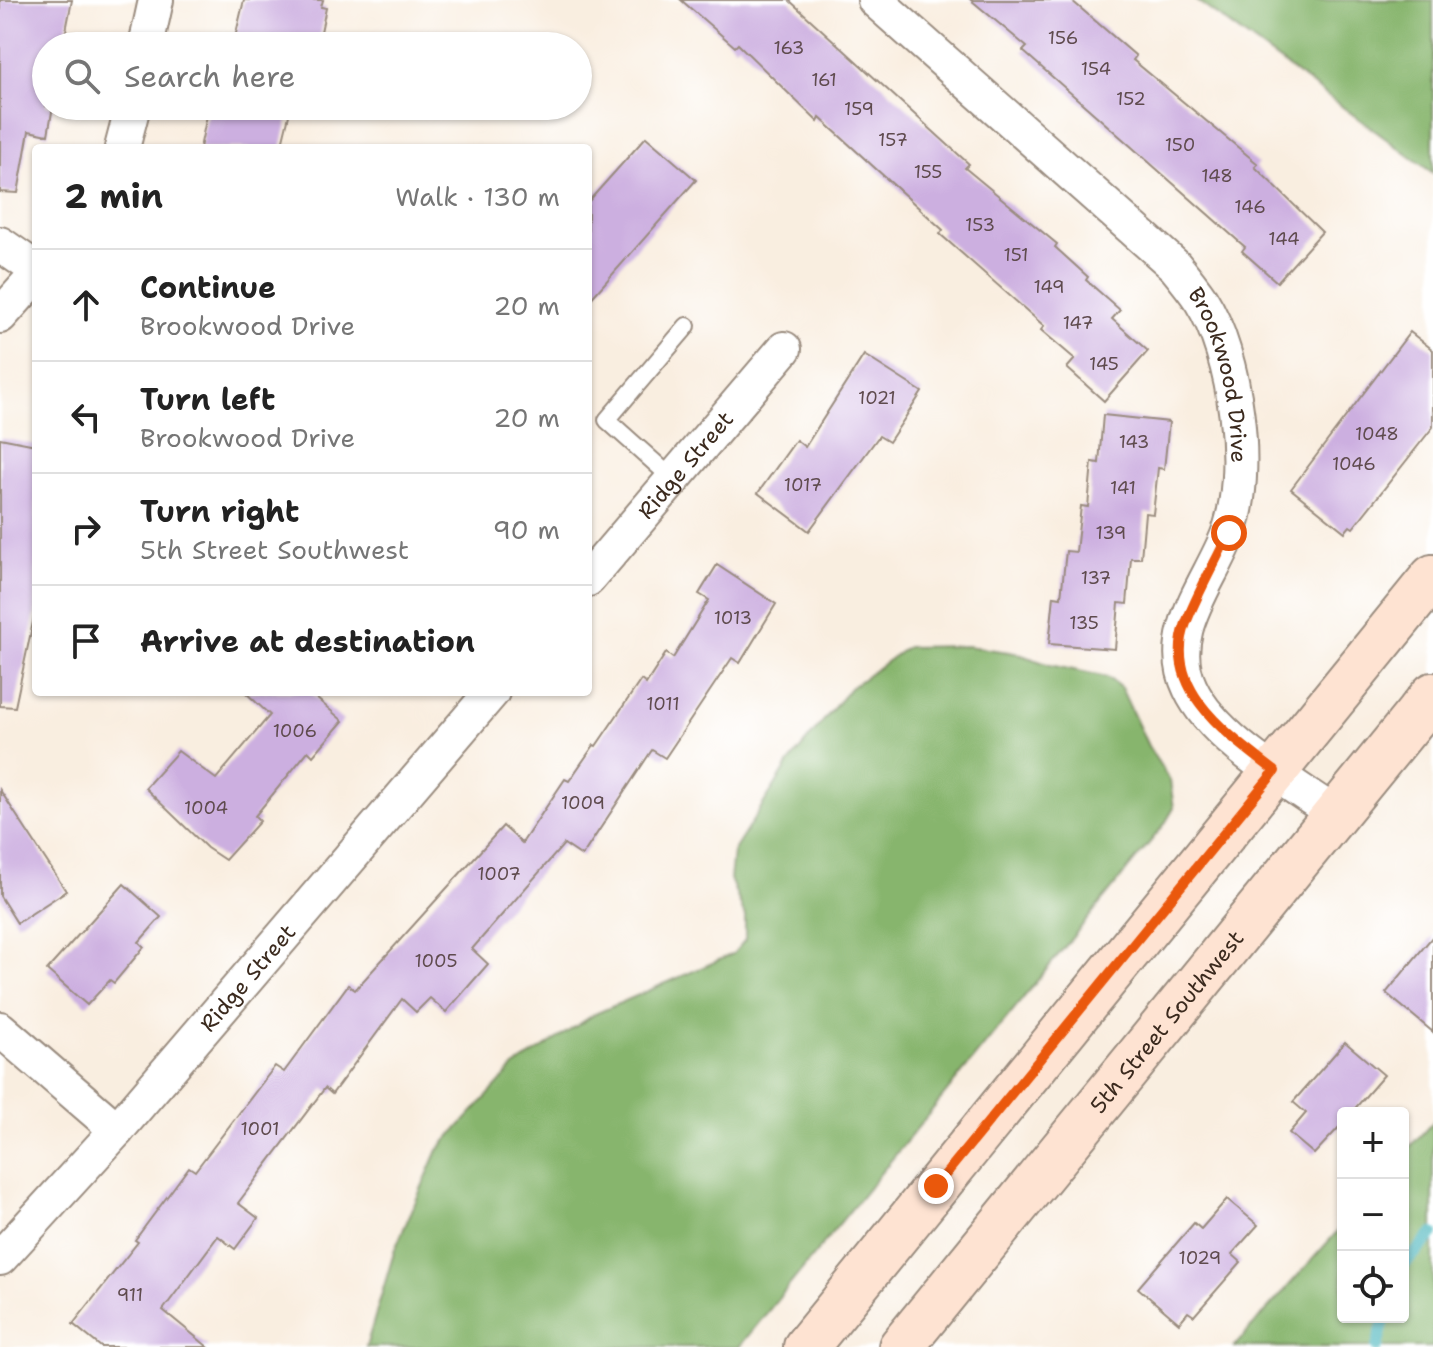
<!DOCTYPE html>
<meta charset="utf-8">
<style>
:root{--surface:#fff;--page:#f2f2f2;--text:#222;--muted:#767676;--line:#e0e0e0}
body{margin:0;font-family:"Shantell Sans",sans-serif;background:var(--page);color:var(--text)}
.controls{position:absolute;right:24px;bottom:24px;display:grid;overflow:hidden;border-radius:8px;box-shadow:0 2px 6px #0004}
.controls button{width:72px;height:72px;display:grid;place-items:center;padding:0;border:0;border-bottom:2px solid var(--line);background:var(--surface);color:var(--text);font:40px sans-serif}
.stop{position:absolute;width:24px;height:24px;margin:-18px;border:6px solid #ea580c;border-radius:50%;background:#fff}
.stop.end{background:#ea580c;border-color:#fff;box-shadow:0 2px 8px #0008}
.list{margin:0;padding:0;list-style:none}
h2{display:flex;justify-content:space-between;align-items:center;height:104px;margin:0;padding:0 32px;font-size:34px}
h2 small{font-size:26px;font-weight:400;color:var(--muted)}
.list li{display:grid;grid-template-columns:52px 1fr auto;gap:24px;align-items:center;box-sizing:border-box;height:112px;padding:0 32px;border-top:2px solid var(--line)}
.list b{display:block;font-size:30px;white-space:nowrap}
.list p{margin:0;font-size:26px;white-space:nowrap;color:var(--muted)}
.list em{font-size:26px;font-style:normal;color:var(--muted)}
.icon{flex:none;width:44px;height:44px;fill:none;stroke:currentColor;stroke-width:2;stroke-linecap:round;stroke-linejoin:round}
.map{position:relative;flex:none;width:1433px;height:1347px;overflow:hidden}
.search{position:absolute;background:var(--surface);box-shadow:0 2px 6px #0004;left:32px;top:32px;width:560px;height:88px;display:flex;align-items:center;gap:20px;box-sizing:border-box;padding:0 28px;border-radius:44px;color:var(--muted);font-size:30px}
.panel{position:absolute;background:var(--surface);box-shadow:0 2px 6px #0004;left:32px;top:144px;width:560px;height:552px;border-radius:8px}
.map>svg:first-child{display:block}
.forest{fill:#87b56d;stroke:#617046;stroke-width:2}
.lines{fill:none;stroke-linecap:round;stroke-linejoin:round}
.stream{stroke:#40b1b9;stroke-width:12}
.building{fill:#ccafe0}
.lane-casing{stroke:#9a8c7f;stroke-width:20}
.street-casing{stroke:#9a8c7f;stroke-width:38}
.secondary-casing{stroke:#9a8c7f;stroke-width:48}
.lane{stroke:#fff;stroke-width:16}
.street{stroke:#fff;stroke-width:34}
.secondary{stroke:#fee3d2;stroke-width:44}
.route{stroke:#ea580c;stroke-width:10}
.labels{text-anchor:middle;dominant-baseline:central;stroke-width:6;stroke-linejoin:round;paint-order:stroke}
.number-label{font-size:18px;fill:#5f4b4e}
.street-label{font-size:22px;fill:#3b2a1e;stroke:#fff}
</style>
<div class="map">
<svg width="1433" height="1347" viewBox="0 0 1433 1347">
<rect width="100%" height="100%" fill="#fff"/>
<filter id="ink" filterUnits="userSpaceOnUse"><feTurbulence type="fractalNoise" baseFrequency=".0125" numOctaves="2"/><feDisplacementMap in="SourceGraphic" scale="16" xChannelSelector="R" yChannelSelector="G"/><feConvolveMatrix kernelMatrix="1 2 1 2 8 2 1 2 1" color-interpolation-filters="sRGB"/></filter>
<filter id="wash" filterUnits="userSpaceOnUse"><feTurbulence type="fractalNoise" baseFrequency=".006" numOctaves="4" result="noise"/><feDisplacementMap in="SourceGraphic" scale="32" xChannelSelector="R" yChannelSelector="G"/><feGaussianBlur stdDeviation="1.8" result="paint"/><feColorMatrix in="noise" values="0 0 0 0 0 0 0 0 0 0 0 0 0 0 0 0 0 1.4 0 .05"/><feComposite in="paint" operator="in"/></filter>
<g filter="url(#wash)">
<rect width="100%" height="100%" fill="#f9eee0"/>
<g class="forest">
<polygon points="1196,0 1433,0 1433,173"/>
<polygon points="967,646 1016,653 1050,665 1107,677 1121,688 1148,746 1170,781 1174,808 1164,825 739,1347 366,1347 395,1249 438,1150 514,1067 595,1014 733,954 745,940 745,916 730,879 733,852 789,763 850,688 907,647"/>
<polygon points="1433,1122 1433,1347 1234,1347 1343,1225 1343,1317 1403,1317 1403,1154"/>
</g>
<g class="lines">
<g class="stream">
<polyline points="1403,1266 1433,1234"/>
<polyline points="1377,1347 1385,1317"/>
</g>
</g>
<g id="blocks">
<g class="building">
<polygon points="0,0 72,0 63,46 46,46 46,106 53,106 48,135 29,131 18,193 0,192"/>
<polygon points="244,0 323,0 321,7 326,8 318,46 233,46"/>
<polygon points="681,0 789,0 969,164 965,168 1057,244 1055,247 1088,277 1086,280 1120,310 1112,319 1148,351 1104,401 1067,368 1075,359 1041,330 1044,326 940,234 943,230 820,118 818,122 738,44 735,47"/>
<polygon points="971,0 1071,0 1136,56 1133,60 1258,164 1255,167 1322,232 1277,282 1242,251 1245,247 1023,51 1027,47"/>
<polygon points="209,106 297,106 295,113 290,111 281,148 200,148"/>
<polygon points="646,137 696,180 588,302 588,202"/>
<polygon points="1410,332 1433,350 1433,427 1353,528 1350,526 1345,532 1291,489"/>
<polygon points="864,355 922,392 889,442 879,436 809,531 758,493 796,440 805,447"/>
<polygon points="1103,415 1169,422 1164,469 1158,468 1153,514 1145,513 1141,558 1131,558 1127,604 1119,603 1115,649 1049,644 1054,596 1061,597 1066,551 1076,552 1081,506 1088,507 1092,462 1099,463"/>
<polygon points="0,438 36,445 36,608 15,707 0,706"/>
<polygon points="717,565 776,604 740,663 732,658 665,758 652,750 582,856 564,844 472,949 488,964 446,1012 430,998 416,1012 402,999 332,1094 325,1088 238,1203 258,1218 235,1249 218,1236 163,1310 208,1347 101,1347 73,1324 138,1242 135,1240 189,1167 195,1171 275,1066 284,1072 348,985 355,990 503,826 522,843 565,779 569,781 594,745 596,746 641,680 646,684 666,653 673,658 709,600 699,594"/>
<polygon points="245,692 309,692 343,721 313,756 308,751 255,816 260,821 225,860 207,848 145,788 178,751 216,779 270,715"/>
<polygon points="0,790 66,891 17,923 0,896"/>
<polygon points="124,884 161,917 139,942 144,947 114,983 110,980 87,1005 47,970"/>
<polygon points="1433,936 1433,1032 1386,993"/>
<polygon points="1345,1042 1384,1075 1351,1113 1343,1113 1343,1123 1314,1154 1289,1133 1306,1113 1293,1102"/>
<polygon points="1227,1199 1258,1225 1232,1254 1241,1262 1194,1316 1188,1312 1179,1323 1138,1288 1194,1223 1201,1229"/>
</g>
</g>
</g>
<g filter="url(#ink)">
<use href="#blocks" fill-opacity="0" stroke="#9a8c7f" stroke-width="2"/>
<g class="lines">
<defs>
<polyline id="lane" points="673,479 607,420 687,326"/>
<g id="street">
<path id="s1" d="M875,0L1175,266C1184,277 1193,288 1201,300C1236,355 1252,473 1228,535C1209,584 1164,634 1190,688C1213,739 1291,783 1335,814"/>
<polyline points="146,46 156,0"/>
<polyline points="122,148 133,106"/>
<polyline points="0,244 36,269"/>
<polyline points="0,316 36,276"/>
<path id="s2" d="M588,579L784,349"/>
<polyline points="0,1029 117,1130"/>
<path id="s3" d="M0,1258L117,1130L492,692"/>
</g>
<g id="secondary">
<polyline points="806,1347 1433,577"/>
<path id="s4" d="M901,1347L1433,695"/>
</g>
</defs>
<use href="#lane" class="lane-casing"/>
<use href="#street" class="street-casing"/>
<use href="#secondary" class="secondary-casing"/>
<use href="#lane" class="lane"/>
<use href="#street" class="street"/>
<use href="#secondary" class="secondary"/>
</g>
</g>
<g class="lines" filter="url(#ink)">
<path class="route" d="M936,1186L1275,771C1230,736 1161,690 1186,623C1198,592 1215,563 1229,533"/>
</g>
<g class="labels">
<g class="number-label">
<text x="1063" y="38">156</text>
<text x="789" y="48">163</text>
<text x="1096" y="69">154</text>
<text x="824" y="80">161</text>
<text x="1131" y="99">152</text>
<text x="859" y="109">159</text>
<text x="893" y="140">157</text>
<text x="1180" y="145">150</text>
<text x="928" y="172">155</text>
<text x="1217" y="176">148</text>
<text x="1250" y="207">146</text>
<text x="980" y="225">153</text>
<text x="1284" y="239">144</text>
<text x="1016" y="255">151</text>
<text x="1049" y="287">149</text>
<text x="1078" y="323">147</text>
<text x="1104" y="364">145</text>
<text x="877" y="398">1021</text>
<text x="1377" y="434">1048</text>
<text x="1134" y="442">143</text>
<text x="1354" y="464">1046</text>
<text x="803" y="485">1017</text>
<text x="1123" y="488">141</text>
<text x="1111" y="533">139</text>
<text x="1096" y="578">137</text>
<text x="733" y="618">1013</text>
<text x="1084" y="623">135</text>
<text x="663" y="704">1011</text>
<text x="295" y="731">1006</text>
<text x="583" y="803">1009</text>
<text x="206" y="808">1004</text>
<text x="499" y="874">1007</text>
<text x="436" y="961">1005</text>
<text x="260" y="1129">1001</text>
<text x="1200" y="1258">1029</text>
<text x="130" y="1295">911</text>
</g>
<g class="street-label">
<text stroke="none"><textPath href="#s1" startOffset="522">Brookwood Drive</textPath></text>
<text stroke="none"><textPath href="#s2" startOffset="150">Ridge Street</textPath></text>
<text stroke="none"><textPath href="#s3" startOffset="374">Ridge Street</textPath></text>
<text stroke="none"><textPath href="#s4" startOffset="420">5th Street Southwest</textPath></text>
</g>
</g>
</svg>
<div class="controls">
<button>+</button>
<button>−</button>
<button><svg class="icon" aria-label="locate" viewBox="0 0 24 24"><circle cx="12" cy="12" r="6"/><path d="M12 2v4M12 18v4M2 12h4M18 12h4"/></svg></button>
</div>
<div class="stop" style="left:1229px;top:533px"></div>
<div class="stop end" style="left:936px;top:1186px"></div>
<div class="search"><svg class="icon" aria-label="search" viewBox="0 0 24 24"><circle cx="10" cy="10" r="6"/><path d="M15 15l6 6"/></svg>Search here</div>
<section class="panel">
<h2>2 min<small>Walk · 130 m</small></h2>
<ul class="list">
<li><svg class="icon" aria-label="ahead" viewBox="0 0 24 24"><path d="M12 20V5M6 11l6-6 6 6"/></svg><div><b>Continue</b><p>Brookwood Drive</p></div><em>20 m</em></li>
<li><svg class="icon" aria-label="left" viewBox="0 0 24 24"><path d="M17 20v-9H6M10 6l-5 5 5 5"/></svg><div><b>Turn left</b><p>Brookwood Drive</p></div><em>20 m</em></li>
<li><svg class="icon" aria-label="right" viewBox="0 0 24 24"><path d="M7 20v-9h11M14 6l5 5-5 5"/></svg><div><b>Turn right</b><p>5th Street Southwest</p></div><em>90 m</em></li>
<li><svg class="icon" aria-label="arrive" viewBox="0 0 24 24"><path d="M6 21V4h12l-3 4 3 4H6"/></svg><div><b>Arrive at destination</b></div></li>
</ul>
</section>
</div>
